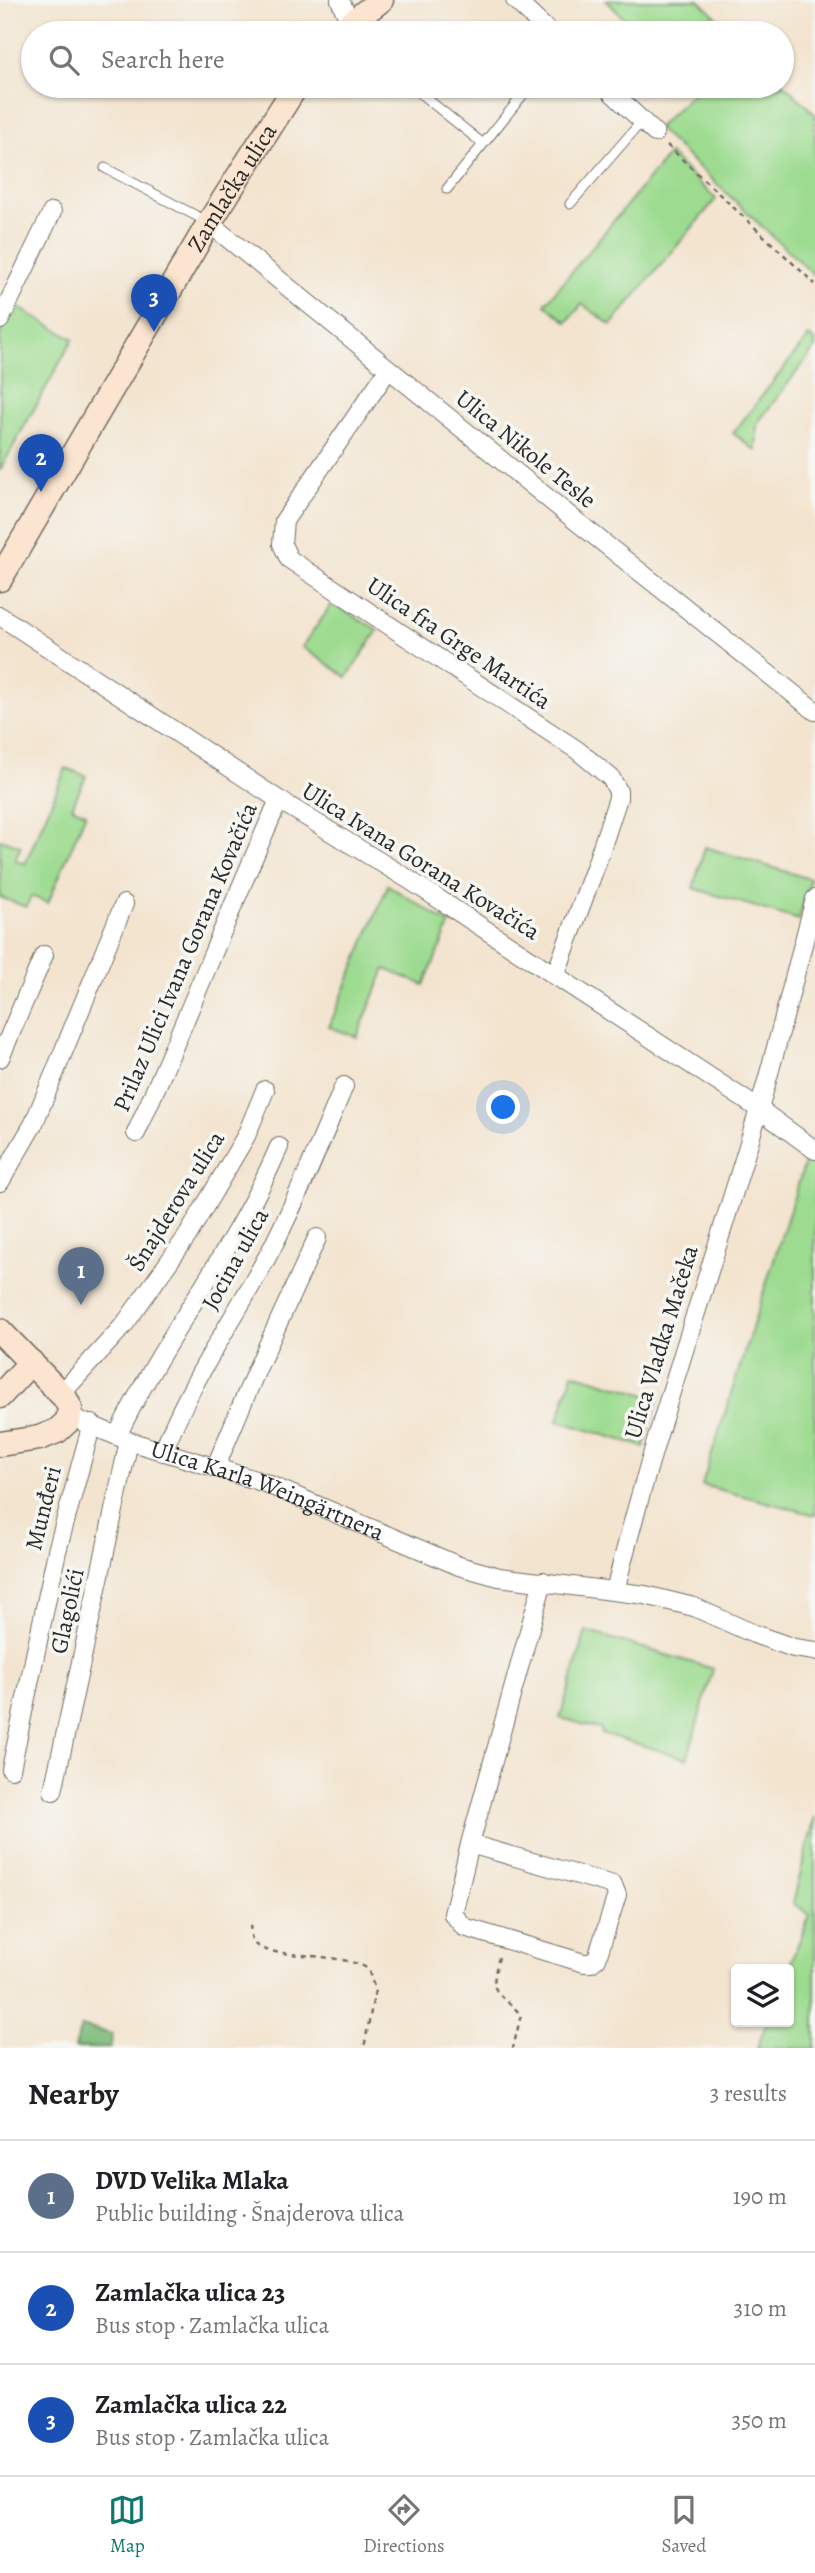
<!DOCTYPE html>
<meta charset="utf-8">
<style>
:root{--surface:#fff;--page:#f2f2f2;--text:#202124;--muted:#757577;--line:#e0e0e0;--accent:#0f766e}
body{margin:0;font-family:Alegreya,serif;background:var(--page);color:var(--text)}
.controls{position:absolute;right:21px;bottom:21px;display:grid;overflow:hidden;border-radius:7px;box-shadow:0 2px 5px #0004}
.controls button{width:63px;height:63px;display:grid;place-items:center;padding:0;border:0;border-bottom:2px solid var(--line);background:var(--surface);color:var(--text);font:35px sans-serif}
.you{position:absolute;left:504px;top:1108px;width:24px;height:24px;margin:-18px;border:5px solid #fff;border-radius:50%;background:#1a73e8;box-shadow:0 0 0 10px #1a73e833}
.badge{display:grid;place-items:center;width:46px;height:46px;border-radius:50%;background:var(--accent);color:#fff;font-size:23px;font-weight:700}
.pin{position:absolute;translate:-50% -58px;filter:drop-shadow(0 2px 4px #0008)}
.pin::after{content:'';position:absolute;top:37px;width:24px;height:21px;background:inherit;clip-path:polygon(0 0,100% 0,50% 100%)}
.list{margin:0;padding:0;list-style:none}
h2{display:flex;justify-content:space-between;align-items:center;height:91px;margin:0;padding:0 28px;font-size:30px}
h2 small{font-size:23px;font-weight:400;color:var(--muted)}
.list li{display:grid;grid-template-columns:46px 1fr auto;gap:21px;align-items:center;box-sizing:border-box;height:112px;padding:0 28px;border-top:2px solid var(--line)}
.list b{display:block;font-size:26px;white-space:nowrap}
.list p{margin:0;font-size:23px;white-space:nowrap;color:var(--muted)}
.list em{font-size:23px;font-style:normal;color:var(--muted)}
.icon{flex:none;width:38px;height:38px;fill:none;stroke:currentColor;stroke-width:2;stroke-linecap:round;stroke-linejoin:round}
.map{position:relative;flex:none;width:815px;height:2048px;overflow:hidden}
.search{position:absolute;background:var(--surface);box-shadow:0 2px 5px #0004;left:21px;right:21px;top:21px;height:77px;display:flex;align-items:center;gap:18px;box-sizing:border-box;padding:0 24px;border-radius:38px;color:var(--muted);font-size:26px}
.sheet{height:427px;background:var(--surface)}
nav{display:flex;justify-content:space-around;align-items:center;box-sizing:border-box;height:98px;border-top:2px solid var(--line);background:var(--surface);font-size:19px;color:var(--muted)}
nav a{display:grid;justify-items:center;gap:4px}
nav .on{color:var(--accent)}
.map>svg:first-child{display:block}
.green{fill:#9ddb90;stroke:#64835e;stroke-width:2}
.forest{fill:#7ebb7a;stroke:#547352;stroke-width:2}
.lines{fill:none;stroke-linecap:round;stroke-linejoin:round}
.lane-casing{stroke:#716c64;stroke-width:11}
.street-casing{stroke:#716c64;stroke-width:20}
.secondary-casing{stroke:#716c64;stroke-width:27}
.path{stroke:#716c64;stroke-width:2.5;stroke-dasharray:5 5;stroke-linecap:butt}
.lane{stroke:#fff;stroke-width:9}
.street{stroke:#fff;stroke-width:18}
.secondary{stroke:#fce5d0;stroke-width:24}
.labels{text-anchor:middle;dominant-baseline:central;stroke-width:7;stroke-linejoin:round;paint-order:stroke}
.street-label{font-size:24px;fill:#2b2b2b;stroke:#f6f6f2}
</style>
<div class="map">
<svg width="815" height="2048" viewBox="0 0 815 2048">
<rect width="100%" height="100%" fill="#f6f6f2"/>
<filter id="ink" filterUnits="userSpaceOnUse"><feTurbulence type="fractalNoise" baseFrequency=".0143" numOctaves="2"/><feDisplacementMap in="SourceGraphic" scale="14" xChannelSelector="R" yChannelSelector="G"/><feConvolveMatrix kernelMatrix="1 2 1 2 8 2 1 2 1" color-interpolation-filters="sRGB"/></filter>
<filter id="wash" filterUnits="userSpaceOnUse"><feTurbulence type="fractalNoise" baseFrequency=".00686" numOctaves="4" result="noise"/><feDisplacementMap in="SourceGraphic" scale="28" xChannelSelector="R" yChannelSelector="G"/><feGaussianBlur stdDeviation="1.57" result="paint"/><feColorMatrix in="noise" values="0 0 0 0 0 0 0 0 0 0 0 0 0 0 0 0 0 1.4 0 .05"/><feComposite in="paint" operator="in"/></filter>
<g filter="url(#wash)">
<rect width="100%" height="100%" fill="#f3e4cf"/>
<g class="green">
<polygon points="606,0 699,0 733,33 638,33"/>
<polygon points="782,82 815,114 815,276 657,128 694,92 689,86 782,86"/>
<polygon points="669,154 716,199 611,325 582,304 567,322 545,304"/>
<polygon points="14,305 73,339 0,470 0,335"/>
<polygon points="809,336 815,341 815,348 757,424 756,451 733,433"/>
<polygon points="332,604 378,630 347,677 302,647"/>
<polygon points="66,768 86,776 72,807 86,813 48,903 31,896 26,907 0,897 0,839 21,846 15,860 25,864"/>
<polygon points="705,847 810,879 799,920 693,888"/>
<polygon points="388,885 450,924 424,985 385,969 357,1037 329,1027"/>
<polygon points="807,1156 815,1161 815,1515 702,1485"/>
<polygon points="573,1373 650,1396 657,1402 644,1447 558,1421"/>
<polygon points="586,1631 713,1669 687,1759 601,1733 601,1729 560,1718"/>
<polygon points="815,1816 815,2048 757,2048 767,2022 789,2022 788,1969 810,1915 793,1903"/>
</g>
<polygon class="forest" points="81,2026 113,2034 110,2048 75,2048"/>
</g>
<g filter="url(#ink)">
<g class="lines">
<defs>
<g id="lane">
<polyline points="421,94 482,143"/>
<polyline points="105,168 208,222"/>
<polyline points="447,189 530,86"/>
<polyline points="570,204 642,121"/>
</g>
<g id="street">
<polyline points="340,0 350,23"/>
<polyline points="515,0 550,33"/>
<polyline points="605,86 655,133"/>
<polyline points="209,223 571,517 815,711"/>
<polyline points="0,320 52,212"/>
<polyline points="388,370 284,521 282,544 289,559 577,750 611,778 618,791 618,798 596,865 555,976"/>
<polyline points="0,616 279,800 408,879 759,1109 815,1150"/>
<polyline points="0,1058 44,955"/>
<path d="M136,1133C186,1023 229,910 279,800"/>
<polyline points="0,1182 34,1123 124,904"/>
<polyline points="61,1394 124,1325 188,1235 246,1136 265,1090"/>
<path id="s1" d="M69,1416L129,1441L265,1483L459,1566L499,1577L645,1595L694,1607L754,1634L794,1648L815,1651"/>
<path d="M117,1436C165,1336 235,1249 279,1147"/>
<path d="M163,1452C191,1378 238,1314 274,1244C300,1193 322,1139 344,1086"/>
<polyline points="216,1466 257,1369 317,1238"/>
<path d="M615,1591C655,1428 712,1270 759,1109C779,1040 796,969 815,899"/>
<polyline points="11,1769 57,1551 92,1424"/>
<polyline points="53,1791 129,1441"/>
<polyline points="470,1844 613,1885 617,1895 597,1958 591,1963 584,1963 464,1927 453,1914 470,1844 543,1581"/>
</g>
<g id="secondary">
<polyline points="338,33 381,0"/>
<path id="s2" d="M0,579L209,223L296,86"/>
<polyline points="0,1331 65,1398 70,1408 68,1421 57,1431 39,1438 0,1444"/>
<polyline points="0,1396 31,1362"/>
</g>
</defs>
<use href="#lane" class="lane-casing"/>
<use href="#street" class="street-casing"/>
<use href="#secondary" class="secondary-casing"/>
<g class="path">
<polyline points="667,145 815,284"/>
<path d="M250,1925C251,1932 250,1941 256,1945C272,1959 339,1951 368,1969L375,1990L364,2048"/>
<path d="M499,1957C488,1998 497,1988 521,2015L513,2048"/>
</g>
<use href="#lane" class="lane"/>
<use href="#street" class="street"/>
<use href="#secondary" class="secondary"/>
</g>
</g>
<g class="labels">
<g class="street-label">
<text stroke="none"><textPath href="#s2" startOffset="455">Zamlačka ulica</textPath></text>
<text transform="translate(526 449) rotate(39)">Ulica Nikole Tesle</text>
<text transform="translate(459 643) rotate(34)">Ulica fra Grge Martića</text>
<text transform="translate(421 861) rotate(32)">Ulica Ivana Gorana Kovačića</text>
<text transform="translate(185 957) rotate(-67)">Prilaz Ulici Ivana Gorana Kovačića</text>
<text transform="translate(176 1201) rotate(-58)">Šnajderova ulica</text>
<text transform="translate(235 1259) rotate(-61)">Jocina ulica</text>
<text transform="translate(661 1342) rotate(-73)">Ulica Vladka Mačeka</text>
<text stroke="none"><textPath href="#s1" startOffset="212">Ulica Karla Weingärtnera</textPath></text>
<text transform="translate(43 1508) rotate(-76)">Munđeri</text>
<text transform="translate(67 1611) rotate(-78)">Glagolići</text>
</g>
</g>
</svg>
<div class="controls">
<button><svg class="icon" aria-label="layers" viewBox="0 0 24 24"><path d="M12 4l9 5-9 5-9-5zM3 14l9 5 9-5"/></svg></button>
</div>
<div class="you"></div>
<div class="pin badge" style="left:81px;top:1305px;background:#5c6f8a">1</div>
<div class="pin badge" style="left:41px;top:492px;background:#1a4fb4">2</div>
<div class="pin badge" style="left:154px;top:332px;background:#1a4fb4">3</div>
<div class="search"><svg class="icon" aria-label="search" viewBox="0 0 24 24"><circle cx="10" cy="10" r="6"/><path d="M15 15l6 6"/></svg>Search here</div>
</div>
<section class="sheet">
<h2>Nearby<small>3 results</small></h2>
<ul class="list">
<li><span class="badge" style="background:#5c6f8a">1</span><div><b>DVD Velika Mlaka</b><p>Public building · Šnajderova ulica</p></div><em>190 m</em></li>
<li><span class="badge" style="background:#1a4fb4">2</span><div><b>Zamlačka ulica 23</b><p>Bus stop · Zamlačka ulica</p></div><em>310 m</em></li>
<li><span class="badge" style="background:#1a4fb4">3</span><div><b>Zamlačka ulica 22</b><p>Bus stop · Zamlačka ulica</p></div><em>350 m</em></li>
</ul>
</section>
<nav>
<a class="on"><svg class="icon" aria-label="map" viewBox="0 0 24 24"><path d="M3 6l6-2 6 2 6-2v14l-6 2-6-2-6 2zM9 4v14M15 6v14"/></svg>Map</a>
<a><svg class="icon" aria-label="directions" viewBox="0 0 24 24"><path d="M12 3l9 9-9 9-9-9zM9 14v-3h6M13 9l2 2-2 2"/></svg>Directions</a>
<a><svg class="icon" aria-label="saved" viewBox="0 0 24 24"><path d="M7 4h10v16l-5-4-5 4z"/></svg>Saved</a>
</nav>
